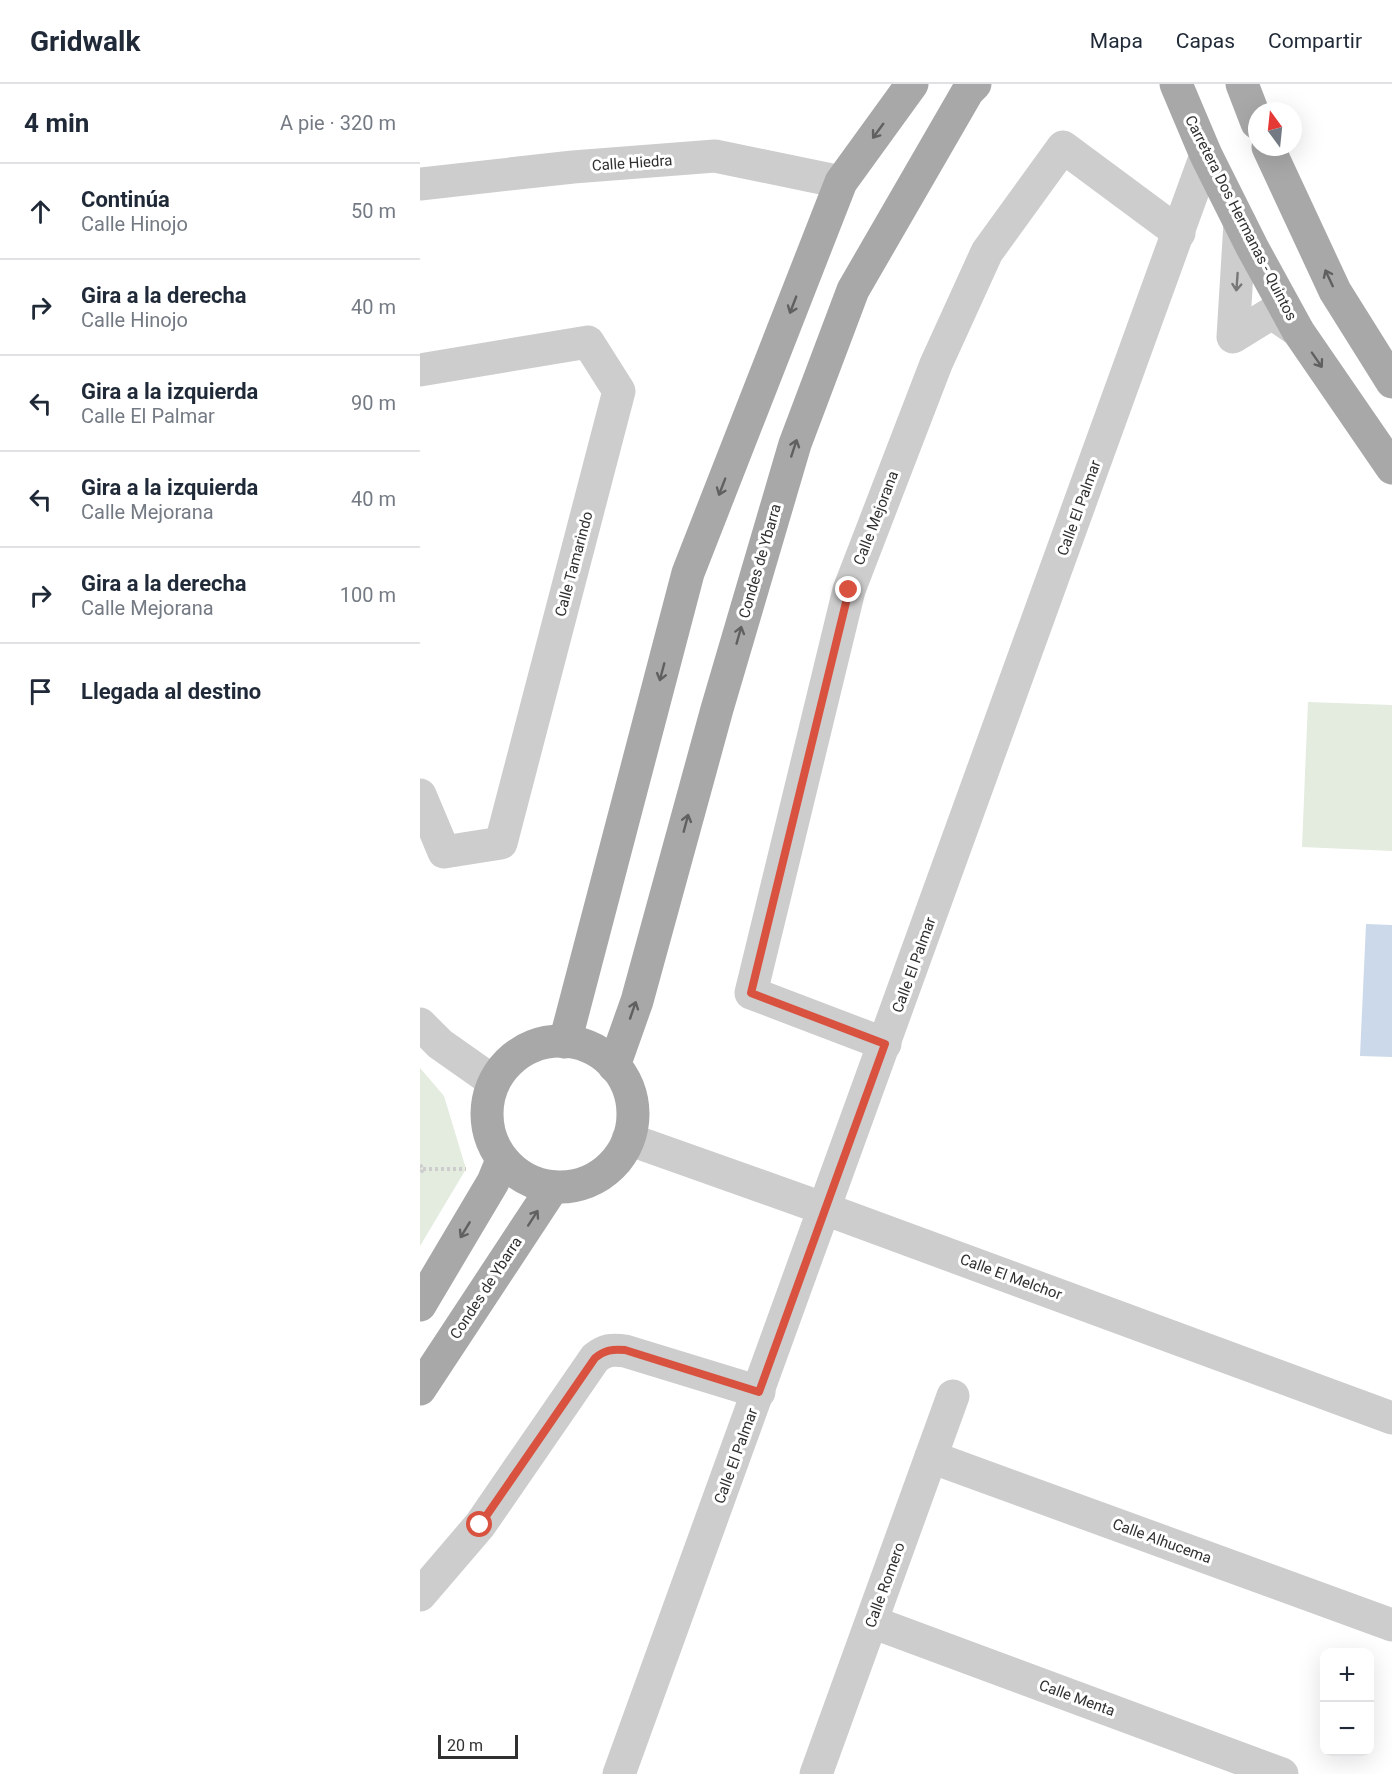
<!DOCTYPE html>
<html lang="es">
<meta charset="utf-8">
<style>
:root{--surface:#fff;--page:#f2f2f3;--text:#1f2937;--muted:#747a83;--line:#e0e1e3}
body{margin:0;font-family:Roboto,sans-serif;background:var(--page);color:var(--text)}
.controls{position:absolute;right:18px;bottom:18px;display:grid;overflow:hidden;border-radius:12px;box-shadow:0 6px 24px #0002}
.controls button{width:54px;height:54px;display:grid;place-items:center;padding:0;border:0;border-bottom:2px solid var(--line);background:var(--surface);color:var(--text);font:30px sans-serif}
.compass{position:absolute;left:828px;top:18px;width:54px;height:54px;border-radius:50%;background:var(--surface);box-shadow:0 6px 24px #0002;rotate:345deg}
.scale{position:absolute;left:18px;bottom:15px;width:80px;box-sizing:border-box;padding-left:6px;border:3px solid #303030;border-top:0;font-size:16px;line-height:21px;white-space:nowrap;color:#303030;-webkit-text-stroke:4px #fff;paint-order:stroke}
.stop{position:absolute;width:18px;height:18px;margin:-14px;border:4px solid #d9513f;border-radius:50%;background:#fff}
.stop.end{background:#d9513f;border-color:#fff;box-shadow:0 2px 6px #0008}
.list{margin:0;padding:0;list-style:none}
h2{display:flex;justify-content:space-between;align-items:center;height:78px;margin:0;padding:0 24px;font-size:26px}
h2 small{font-size:20px;font-weight:400;color:var(--muted)}
.list li{display:grid;grid-template-columns:39px 1fr auto;gap:18px;align-items:center;box-sizing:border-box;height:96px;padding:0 24px;border-top:2px solid var(--line)}
.list b{display:block;font-size:22px;white-space:nowrap}
.list p{margin:0;font-size:20px;white-space:nowrap;color:var(--muted)}
.list em{font-size:20px;font-style:normal;color:var(--muted)}
.icon{flex:none;width:33px;height:33px;fill:none;stroke:currentColor;stroke-width:2;stroke-linecap:round;stroke-linejoin:round}
.map{position:relative;flex:none;width:972px;height:1690px;overflow:hidden}
header{display:flex;align-items:center;gap:36px;box-sizing:border-box;height:84px;padding:0 30px;background:var(--surface);border-bottom:2px solid var(--line)}
header strong{font-size:28px}
nav{display:flex;gap:33px;margin-inline-start:auto;font-size:21px}
main{display:flex}
aside{flex:1;background:var(--surface)}
.map>svg:first-child{display:block}
.green{fill:#e3ecdf}
.water{fill:#ccd9ea}
.lines{fill:none;stroke-linecap:round;stroke-linejoin:round}
.path{stroke:#cdcdcd;stroke-width:4;stroke-dasharray:3 3;stroke-linecap:butt}
.minor{stroke:#cdcdcd;stroke-width:33}
.major{stroke:#a8a8a8;stroke-width:33}
.oneway{stroke:#606060}
.oneway2{stroke:#777}
.route{stroke:#d9513f;stroke-width:8}
.labels{text-anchor:middle;dominant-baseline:central;stroke-width:6;stroke-linejoin:round;paint-order:stroke}
.street-label{font-size:15px;fill:#303030;stroke:#fff}
</style>
<header>
<strong>Gridwalk</strong>
<nav><a>Mapa</a><a>Capas</a><a>Compartir</a></nav>
</header>
<main>
<aside>
<h2>4 min<small>A pie · 320 m</small></h2>
<ul class="list">
<li><svg class="icon" aria-label="ahead" viewBox="0 0 24 24"><path d="M12 20V5M6 11l6-6 6 6"/></svg><div><b>Continúa</b><p>Calle Hinojo</p></div><em>50 m</em></li>
<li><svg class="icon" aria-label="right" viewBox="0 0 24 24"><path d="M7 20v-9h11M14 6l5 5-5 5"/></svg><div><b>Gira a la derecha</b><p>Calle Hinojo</p></div><em>40 m</em></li>
<li><svg class="icon" aria-label="left" viewBox="0 0 24 24"><path d="M17 20v-9H6M10 6l-5 5 5 5"/></svg><div><b>Gira a la izquierda</b><p>Calle El Palmar</p></div><em>90 m</em></li>
<li><svg class="icon" aria-label="left" viewBox="0 0 24 24"><path d="M17 20v-9H6M10 6l-5 5 5 5"/></svg><div><b>Gira a la izquierda</b><p>Calle Mejorana</p></div><em>40 m</em></li>
<li><svg class="icon" aria-label="right" viewBox="0 0 24 24"><path d="M7 20v-9h11M14 6l5 5-5 5"/></svg><div><b>Gira a la derecha</b><p>Calle Mejorana</p></div><em>100 m</em></li>
<li><svg class="icon" aria-label="arrive" viewBox="0 0 24 24"><path d="M6 21V4h12l-3 4 3 4H6"/></svg><div><b>Llegada al destino</b></div></li>
</ul>
</aside>
<div class="map">
<svg width="972" height="1690" viewBox="0 0 972 1690">
<rect width="100%" height="100%" fill="#fff"/>
<g class="green">
<polygon points="888,618 972,621 972,767 882,763"/>
<polygon points="0,984 24,1012 46,1085 0,1162"/>
</g>
<polygon class="water" points="946,840 972,841 972,973 940,972"/>
<g class="lines">
<g class="path">
<polyline points="82,967 118,948"/>
<polyline points="59,1022 61,1057"/>
<polyline points="0,1081 3,1085 0,1090"/>
<polyline points="3,1085 46,1085"/>
</g>
<g class="minor">
<polyline points="0,100 153,83 295,72 421,98"/>
<polyline points="820,139 813,253 852,229 878,247"/>
<polyline points="0,286 168,258 199,307 81,759 24,768 0,711"/>
<polyline points="0,940 20,960 74,998"/>
<polyline points="465,960 331,909 429,506 516,280 567,168 643,63 759,149"/>
<polyline points="208,1055 405,1125 972,1334"/>
<polyline points="511,1373 972,1541"/>
<path d="M0,1511L60,1441L175,1274C185,1266 192,1265 205,1267L339,1308"/>
<polyline points="452,1538 862,1690"/>
<polyline points="199,1690 786,71"/>
<polyline points="396,1690 533,1312"/>
</g>
<g class="major">
<polyline points="756,0 786,71 832,163 878,247 972,384"/>
<polyline points="822,0 837,39"/>
<polyline points="848,63 915,207 972,298"/>
<circle cx="140" cy="1030" r="73"/>
<polyline points="145,958 268,489 421,98 492,0"/>
<polyline points="194,982 217,917 297,625 375,360 433,206 548,7 555,0"/>
<polyline points="0,1221 73,1098 82,1076"/>
<polyline points="0,1305 133,1103"/>
</g>
</g>
<defs><path id="oneway-shaft" d="M-6 0H5M1.5-3L5.5 0L1.5 3" fill="none" stroke-width="1.6" stroke-linecap="round" stroke-linejoin="round" transform="scale(1.5)"/></defs>
<g class="oneway">
<use href="#oneway-shaft" transform="translate(458 47) rotate(126)"/>
<use href="#oneway-shaft" transform="translate(909 194) rotate(-115)"/>
<use href="#oneway-shaft" transform="translate(373 221) rotate(111)"/>
<use href="#oneway-shaft" transform="translate(897 276) rotate(55)"/>
<use href="#oneway-shaft" transform="translate(374 364) rotate(-72)"/>
<use href="#oneway-shaft" transform="translate(302 403) rotate(111)"/>
<use href="#oneway-shaft" transform="translate(319 551) rotate(-74)"/>
<use href="#oneway-shaft" transform="translate(242 588) rotate(105)"/>
<use href="#oneway-shaft" transform="translate(266 739) rotate(-75)"/>
<use href="#oneway-shaft" transform="translate(213 926) rotate(-71)"/>
<use href="#oneway-shaft" transform="translate(113 1134) rotate(-57)"/>
<use href="#oneway-shaft" transform="translate(45 1146) rotate(121)"/>
</g>
<use class="oneway2" href="#oneway-shaft" transform="translate(817 198) rotate(94)"/>
<g class="lines">
<path class="route" d="M60,1441L175,1274C185,1266 192,1265 205,1266L339,1308L465,960L331,909L429,506"/>
</g>
<g class="labels">
<g class="street-label">
<text transform="translate(212 79) rotate(-4)">Calle Hiedra</text>
<text transform="translate(821 134) rotate(63)">Carretera Dos Hermanas - Quintos</text>
<text transform="translate(659 424) rotate(-70)">Calle El Palmar</text>
<text transform="translate(456 434) rotate(-69)">Calle Mejorana</text>
<text transform="translate(340 477) rotate(-74)">Condes de Ybarra</text>
<text transform="translate(154 480) rotate(-75)">Calle Tamarindo</text>
<text transform="translate(494 881) rotate(-70)">Calle El Palmar</text>
<text transform="translate(591 1193) rotate(20)">Calle El Melchor</text>
<text transform="translate(66 1204) rotate(-57)">Condes de Ybarra</text>
<text transform="translate(316 1372) rotate(-70)">Calle El Palmar</text>
<text transform="translate(742 1457) rotate(20)">Calle Alhucema</text>
<text transform="translate(465 1501) rotate(-70)">Calle Romero</text>
<text transform="translate(657 1614) rotate(20)">Calle Menta</text>
</g>
</g>
</svg>
<div class="controls">
<button>+</button>
<button>−</button>
</div>
<svg class="compass" viewBox="-18 -18 36 36"><path d="M0-13l5 13h-10z" fill="#e53935"/><path d="M0 13l5-13h-10z" fill="#747a83"/></svg>
<div class="scale">20 m</div>
<div class="stop" style="left:60px;top:1441px"></div>
<div class="stop end" style="left:429px;top:506px"></div>
</div>
</main>
